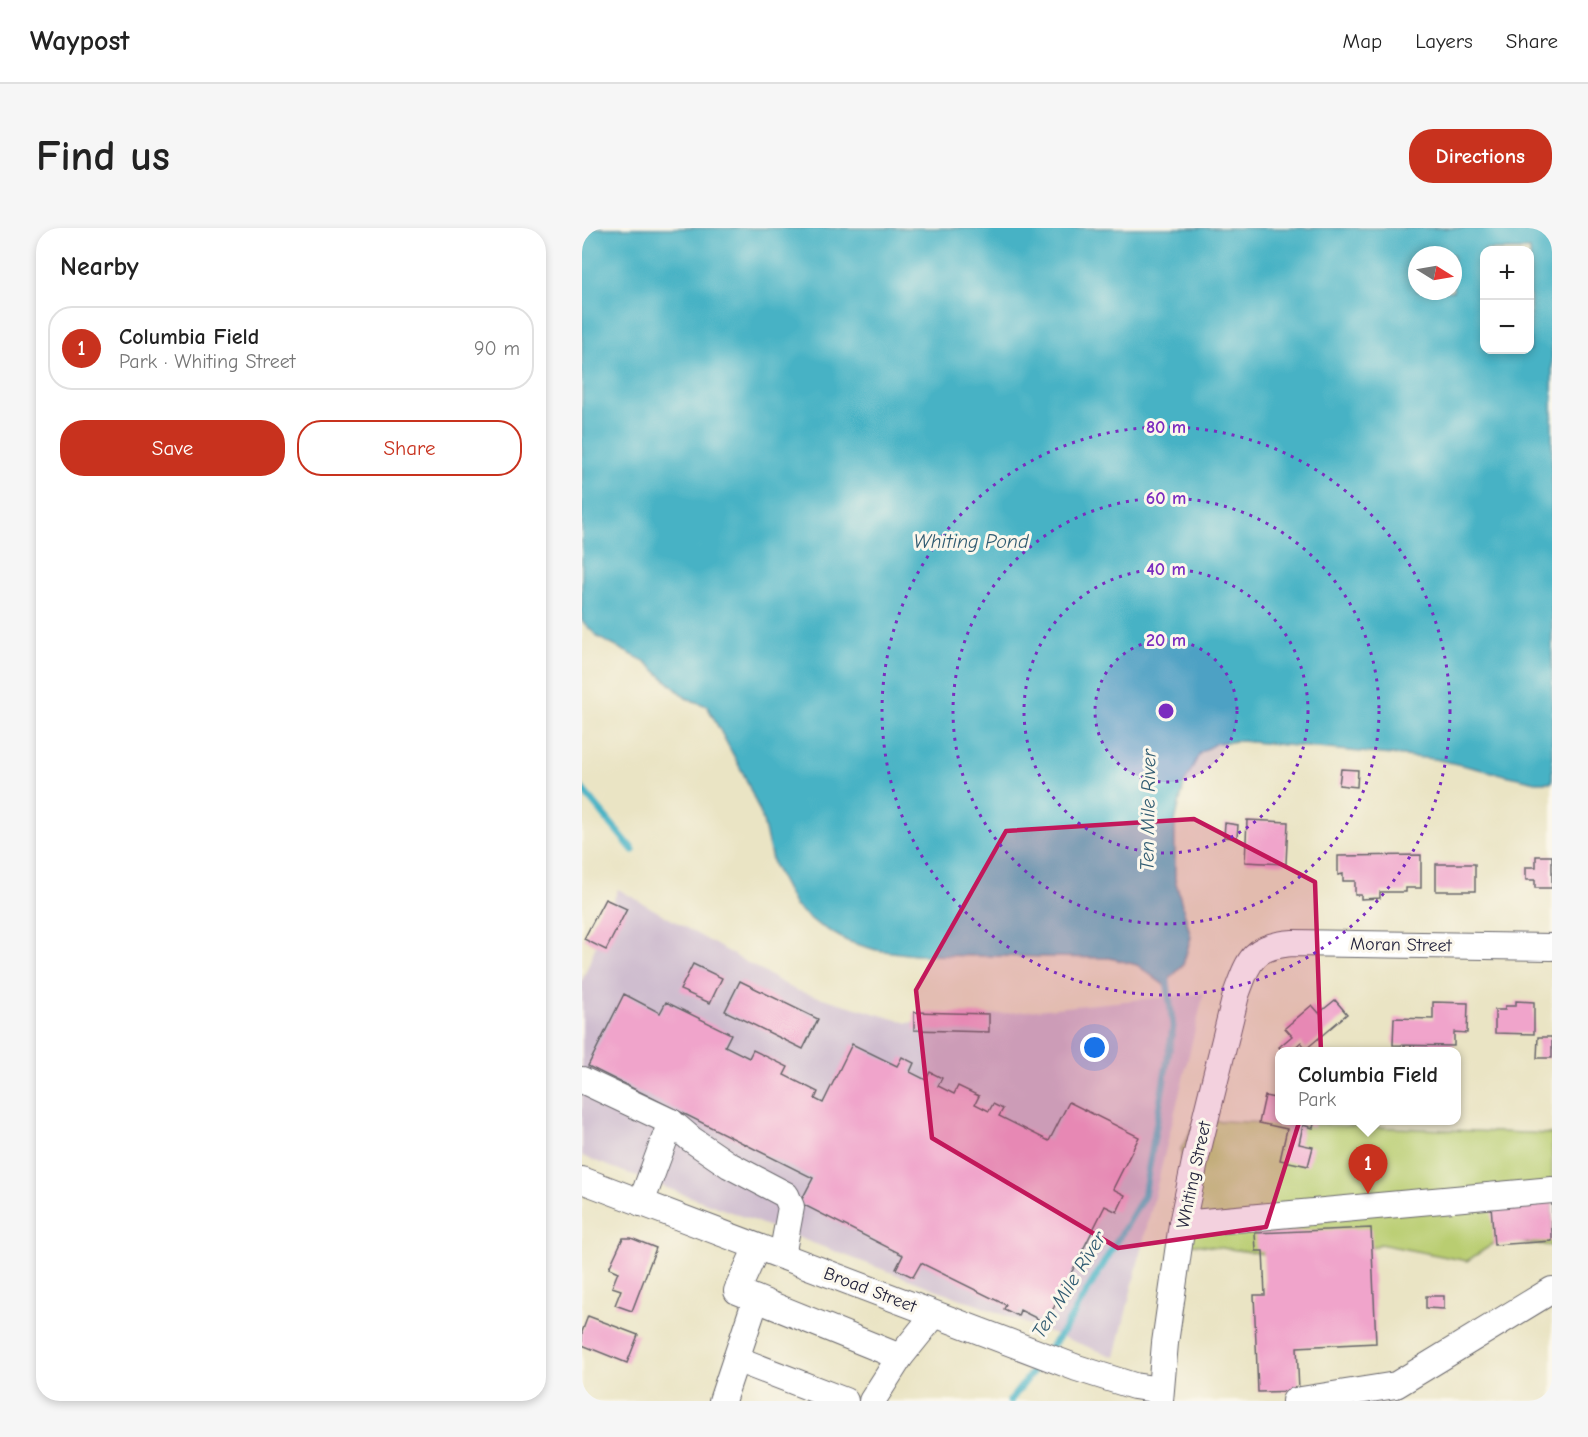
<!DOCTYPE html>
<meta charset="utf-8">
<style>
:root{--surface:#fff;--page:#f6f6f6;--text:#222;--muted:#767676;--line:#e0e0e0;--accent:#c8321e}
body{margin:0;font-family:"Comic Neue",sans-serif;background:var(--page);color:var(--text)}
.controls{position:absolute;right:18px;top:18px;display:grid;overflow:hidden;border-radius:12px;box-shadow:0 3px 9px #0003}
.controls button{width:54px;height:54px;display:grid;place-items:center;padding:0;border:0;border-bottom:2px solid var(--line);background:var(--surface);color:var(--text);font:30px sans-serif}
.compass{position:absolute;left:826px;top:18px;width:54px;height:54px;border-radius:50%;background:var(--surface);box-shadow:0 3px 9px #0003;rotate:101deg}
.you{position:absolute;left:513px;top:820px;width:21px;height:21px;margin:-15px;border:4px solid #fff;border-radius:50%;background:#1a73e8;box-shadow:0 0 0 9px #1a73e833}
.badge{display:grid;place-items:center;width:39px;height:39px;border-radius:50%;background:var(--accent);color:#fff;font-size:20px;font-weight:700}
.pin{position:absolute;translate:-50% -50px;filter:drop-shadow(0 2px 3px #0008)}
.pin::after{content:'';position:absolute;top:32px;width:21px;height:18px;background:inherit;clip-path:polygon(0 0,100% 0,50% 100%)}
.popup{position:absolute;left:693px;top:819px;width:186px;height:78px;box-sizing:border-box;display:grid;place-content:center;border-radius:12px;background:var(--surface);filter:drop-shadow(0 2px 4px #0005);font-size:20px;white-space:nowrap;color:var(--muted)}
.popup b{font-size:22px;color:var(--text)}
.popup::after{content:'';position:absolute;left:50%;top:100%;margin-left:-12px;border:12px solid transparent;border-top-color:var(--surface)}
.list{margin:0;padding:0;list-style:none}
h2{display:flex;justify-content:space-between;align-items:center;height:78px;margin:0;padding:0 24px;font-size:26px}
h2 small{font-size:20px;font-weight:400;color:var(--muted)}
.list li{display:grid;grid-template-columns:39px 1fr auto;gap:18px;align-items:center;box-sizing:border-box;height:84px;margin:0 12px 12px;padding:0 12px;border:2px solid var(--line);border-radius:24px}
.list b{display:block;font-size:22px;white-space:nowrap}
.list p{margin:0;font-size:20px;white-space:nowrap;color:var(--muted)}
.list em{font-size:20px;font-style:normal;color:var(--muted)}
.actions{display:flex;gap:12px;padding:18px 24px}
.actions a{flex:1;padding:14px 0;border:2px solid var(--accent);border-radius:24px;text-align:center;font-size:21px;color:var(--accent)}
.actions .main{background:var(--accent);color:#fff}
.map{position:relative;flex:none;width:970px;height:1173px;overflow:hidden;border-radius:24px}
header{display:flex;align-items:center;gap:36px;box-sizing:border-box;height:84px;padding:0 30px;background:var(--surface);border-bottom:2px solid var(--line)}
header strong{font-size:28px}
nav{display:flex;gap:33px;margin-inline-start:auto;font-size:21px}
.intro{display:flex;align-items:center;justify-content:space-between;box-sizing:border-box;height:144px;padding:0 36px}
h1{margin:0;font-size:42px}
.button{padding:15px 27px;border-radius:24px;background:var(--accent);color:#fff;font-size:21px;font-weight:700}
main{display:flex;gap:36px;padding:0 36px}
aside{flex:1;background:var(--surface);border-radius:24px;box-shadow:0 3px 9px #0003}
.map>svg:first-child{display:block}
.industrial{fill:#cfbdcf}
.green{fill:#b9cd71;stroke:#6e7856;stroke-width:1.5}
.water{fill:#47b2c5;stroke:#346a80;stroke-width:1.5;fill-rule:evenodd}
.lines{fill:none;stroke-linecap:round;stroke-linejoin:round}
.stream{stroke:#47b2c5;stroke-width:7}
.building{fill:#f0a4cb}
.minor-casing{stroke:#68666b;stroke-width:28}
.minor{stroke:#fff;stroke-width:26}
.marked{fill:#c2185b;fill-opacity:0.2;stroke:#c2185b;stroke-width:4.5;stroke-linejoin:round}
.ring{fill:none;stroke:#7b2cbf;stroke-width:3;stroke-dasharray:3 6}
.labels{text-anchor:middle;dominant-baseline:central;stroke-width:6;stroke-linejoin:round;paint-order:stroke}
.street-label{font-size:18px;fill:#22223b;stroke:#fbf7ec}
.water-label{font-size:20px;font-style:italic;fill:#315c72;stroke:#fbf7ec}
.centre{fill:#7b2cbf;stroke:#fbf7ec;stroke-width:3}
.ring-label{font-size:18px;text-anchor:middle;font-weight:bold;fill:#7b2cbf;stroke:#fbf7ec;stroke-width:6;stroke-linejoin:round;paint-order:stroke}
</style>
<header>
<strong>Waypost</strong>
<nav><a>Map</a><a>Layers</a><a>Share</a></nav>
</header>
<div class="intro"><h1>Find us</h1><a class="button">Directions</a></div>
<main>
<aside>
<h2>Nearby<small></small></h2>
<ul class="list">
<li><span class="badge">1</span><div><b>Columbia Field</b><p>Park · Whiting Street</p></div><em>90 m</em></li>
</ul>
<div class="actions"><a class="main">Save</a><a>Share</a></div>
</aside>
<div class="map">
<svg width="970" height="1173" viewBox="0 0 970 1173">
<rect width="100%" height="100%" fill="#fbf7ec"/>
<filter id="ink" filterUnits="userSpaceOnUse"><feTurbulence type="fractalNoise" baseFrequency=".0167" numOctaves="2"/><feDisplacementMap in="SourceGraphic" scale="12" xChannelSelector="R" yChannelSelector="G"/><feConvolveMatrix kernelMatrix="1 2 1 2 8 2 1 2 1" color-interpolation-filters="sRGB"/></filter>
<filter id="wash" filterUnits="userSpaceOnUse"><feTurbulence type="fractalNoise" baseFrequency=".008" numOctaves="4" result="noise"/><feDisplacementMap in="SourceGraphic" scale="24" xChannelSelector="R" yChannelSelector="G"/><feGaussianBlur stdDeviation="1.35" result="paint"/><feColorMatrix in="noise" values="0 0 0 0 0 0 0 0 0 0 0 0 0 0 0 0 0 1.4 0 .05"/><feComposite in="paint" operator="in"/></filter>
<g filter="url(#wash)">
<rect width="100%" height="100%" fill="#eae4c4"/>
<polygon class="industrial" points="36,661 213,762 326,795 622,765 533,1129 0,928 0,753"/>
<polygon class="green" points="615,892 970,906 970,1018 917,1012 885,1033 798,1016 755,1036 604,1015 599,921"/>
<path class="water" d="M0,0H970V554H954L853,531L659,513L634,515L618,525L602,556L593,593V651L609,709L601,737L582,757L555,737L528,730L334,727L294,722L265,713L235,696L213,678L191,636L180,589L162,547L125,478L104,470L64,434L17,410L0,393ZM903,22H948V122H903ZM835,27H871V63H835Z"/>
<g class="lines">
<g class="stream">
<polyline points="0,561 51,622"/>
<polyline points="465,1124 482,1102 562,968 591,799 584,745"/>
<polyline points="428,1173 459,1133"/>
</g>
</g>
<g id="blocks">
<g class="building">
<polygon points="759,541 776,542 775,559 757,557"/>
<polygon points="665,592 706,594 704,636 663,634"/>
<polygon points="643,595 656,597 655,610 642,609"/>
<polygon points="839,627 839,660 824,660 824,664 798,664 798,670 779,671 779,667 773,667 773,653 761,653 761,646 756,647 756,628"/>
<polygon points="954,628 970,628 970,660 953,660 953,652 944,652 944,639 954,639"/>
<rect x="854" y="636" width="39" height="27"/>
<polygon points="23,671 45,681 24,722 2,711"/>
<polygon points="111,736 140,750 128,775 98,762"/>
<polygon points="158,753 236,791 221,821 143,783"/>
<polygon points="42,766 78,785 84,774 149,806 143,818 167,830 171,822 206,839 202,847 236,864 233,871 241,875 270,816 315,838 320,829 332,835 328,844 344,852 348,844 360,850 356,858 372,866 376,858 397,868 393,876 407,883 411,876 421,881 417,888 467,913 487,874 557,909 531,961 543,967 535,984 523,978 464,1095 438,1082 436,1088 422,1081 424,1077 339,1035 331,1049 314,1041 321,1027 218,975 231,950 6,838"/>
<polygon points="753,772 765,786 724,821 719,814 708,824 701,824 697,819 710,808 703,800 730,777 737,785"/>
<polygon points="934,773 952,774 952,806 913,805 913,782 923,782 923,778 934,778"/>
<polygon points="851,774 886,775 885,805 872,804 872,818 811,817 812,790 851,791"/>
<polygon points="332,784 407,786 407,804 332,802"/>
<polygon points="956,809 970,809 970,830 955,830"/>
<polygon points="683,868 698,871 698,892 733,892 731,900 721,897 717,916 731,919 726,938 698,932 705,901 677,895"/>
<polygon points="970,973 970,1013 912,1017 909,977"/>
<polygon points="789,1000 794,1115 715,1119 717,1163 676,1164 672,1067 683,1067 681,1023 674,1023 673,1005"/>
<polygon points="41,1010 49,1010 74,1020 50,1083 33,1077 39,1062 30,1059 36,1044 27,1040"/>
<polygon points="844,1068 862,1068 862,1081 844,1080"/>
<polygon points="6,1088 56,1107 45,1135 0,1117 0,1104"/>
</g>
</g>
</g>
<g filter="url(#ink)">
<use href="#blocks" fill-opacity="0" stroke="#68666b" stroke-width="1.5"/>
<g class="lines">
<defs>
<g id="minor">
<polyline points="0,852 89,894 109,911 147,937 204,967 209,979 200,1028"/>
<polyline points="0,952 495,1140 552,1158 578,1162"/>
<polyline points="59,975 89,894"/>
<polyline points="600,996 970,962"/>
<polyline points="175,1019 155,1063 318,1129 352,1087"/>
<polyline points="154,1131 263,1173"/>
<polyline points="140,1173 174,1071"/>
<polyline points="290,1173 318,1129"/>
<path d="M578,1173L583,1115L600,996L614,929L654,767C667,732 670,718 711,715L970,719"/>
<polyline points="713,1173 814,1157 970,1062"/>
</g>
</defs>
<use href="#minor" class="minor-casing"/>
<use href="#minor" class="minor"/>
</g>
</g>
<path class="marked" d="M612,591L733,654L739,825L684,999L536,1020L350,910L334,762L424,603Z"/>
<circle cx="584" cy="483" r="71" fill="#7b2cbf" fill-opacity=".12"/>
<g class="ring">
<circle cx="584" cy="483" r="71"/>
<circle cx="584" cy="483" r="142"/>
<circle cx="584" cy="483" r="213"/>
<circle cx="584" cy="483" r="284"/>
</g>
<g class="labels">
<g class="street-label">
<text transform="translate(819 717) rotate(1)">Moran Street</text>
<text transform="translate(612 947) rotate(-78)">Whiting Street</text>
<text transform="translate(288 1062) rotate(21)">Broad Street</text>
</g>
<g class="water-label">
<text x="389" y="313">Whiting Pond</text>
<text transform="translate(566 582) rotate(-89)">Ten Mile River</text>
<text transform="translate(487 1057) rotate(-58)">Ten Mile River</text>
</g>
</g>
<circle cx="584" cy="483" r="9" class="centre"/>
<g class="ring-label">
<text x="584" y="205">80 m</text>
<text x="584" y="276">60 m</text>
<text x="584" y="347">40 m</text>
<text x="584" y="418">20 m</text>
</g>
</svg>
<div class="controls">
<button>+</button>
<button>−</button>
</div>
<svg class="compass" viewBox="-18 -18 36 36"><path d="M0-13l5 13h-10z" fill="#e53935"/><path d="M0 13l5-13h-10z" fill="#767676"/></svg>
<div class="you"></div>
<div class="pin badge" style="left:786px;top:966px">1</div>
<div class="popup"><b>Columbia Field</b>Park</div>
</div>
</main>
